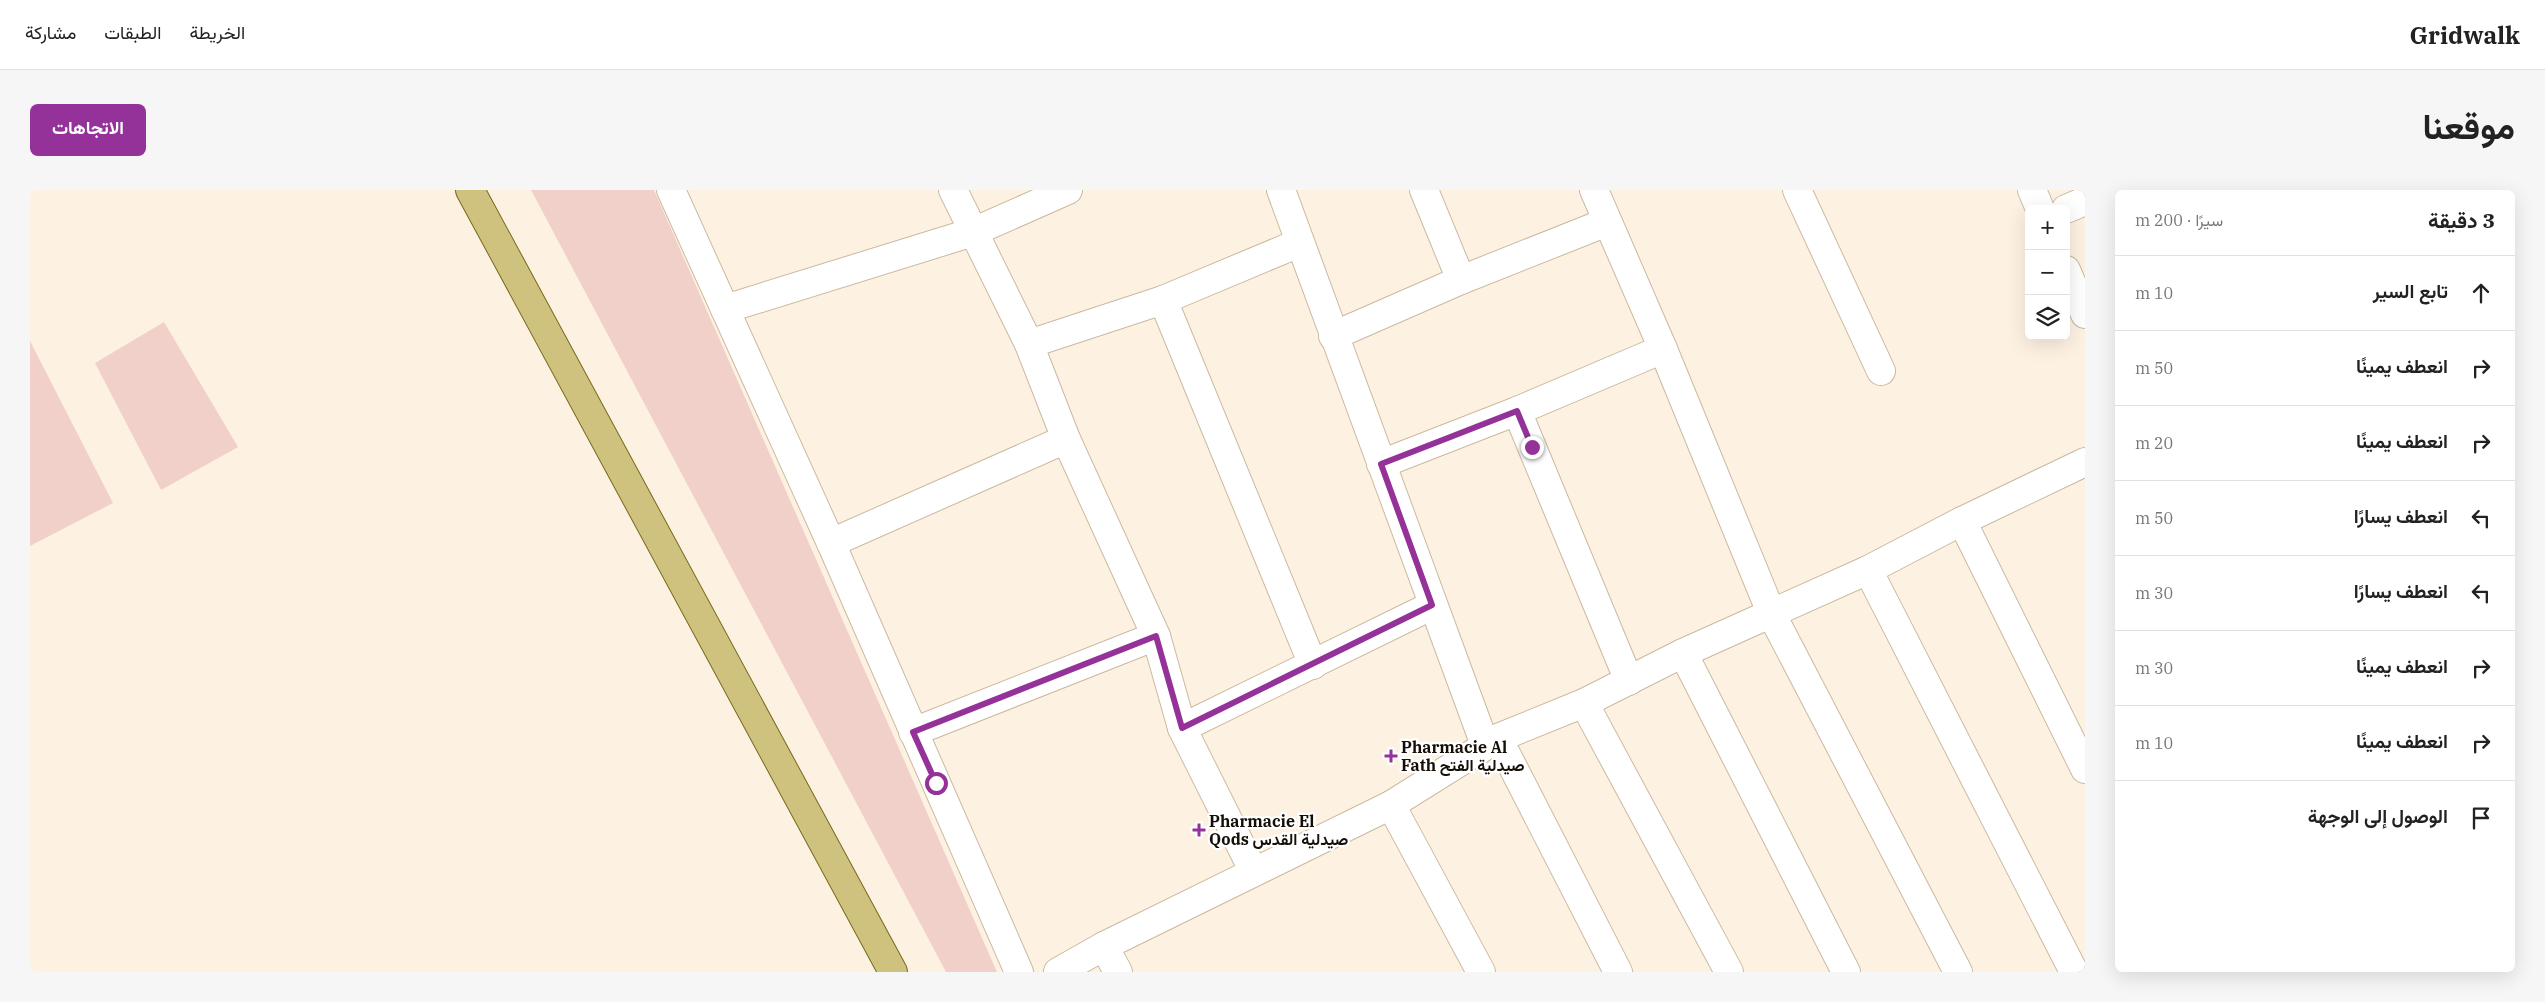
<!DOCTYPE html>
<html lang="ar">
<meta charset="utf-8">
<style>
:root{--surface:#fff;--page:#f6f6f6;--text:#222;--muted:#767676;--line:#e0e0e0;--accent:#943299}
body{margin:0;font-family:"IBM Plex Serif",Vazirmatn,serif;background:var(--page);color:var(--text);direction:rtl}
.controls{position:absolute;right:15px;top:15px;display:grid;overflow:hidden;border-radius:8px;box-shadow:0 5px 20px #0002}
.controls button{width:45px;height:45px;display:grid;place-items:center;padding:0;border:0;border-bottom:1px solid var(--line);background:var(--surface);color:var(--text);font:25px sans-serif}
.stop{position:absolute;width:15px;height:15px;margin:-11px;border:4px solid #943299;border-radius:50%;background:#fff}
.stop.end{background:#943299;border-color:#fff;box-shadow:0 1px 5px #0008}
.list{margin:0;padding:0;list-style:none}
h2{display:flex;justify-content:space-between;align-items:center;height:65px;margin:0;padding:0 20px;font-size:21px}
h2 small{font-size:16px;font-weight:400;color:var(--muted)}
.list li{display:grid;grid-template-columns:32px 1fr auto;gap:15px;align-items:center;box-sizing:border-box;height:75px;padding:0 20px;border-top:1px solid var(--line)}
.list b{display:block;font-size:19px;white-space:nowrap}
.list em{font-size:16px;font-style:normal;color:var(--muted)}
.icon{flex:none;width:28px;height:28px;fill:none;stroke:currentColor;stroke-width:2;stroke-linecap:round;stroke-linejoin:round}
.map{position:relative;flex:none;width:2055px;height:782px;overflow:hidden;direction:ltr;border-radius:8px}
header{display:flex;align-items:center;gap:30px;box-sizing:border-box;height:70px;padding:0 25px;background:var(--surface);border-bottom:1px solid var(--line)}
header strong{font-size:24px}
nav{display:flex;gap:28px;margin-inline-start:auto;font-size:18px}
.intro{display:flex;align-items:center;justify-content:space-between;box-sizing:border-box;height:120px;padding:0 30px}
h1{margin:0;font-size:35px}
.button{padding:12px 22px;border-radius:8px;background:var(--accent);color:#fff;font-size:18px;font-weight:700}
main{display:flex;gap:30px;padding:0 30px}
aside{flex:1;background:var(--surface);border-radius:8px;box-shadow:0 5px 20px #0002}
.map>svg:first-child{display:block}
.green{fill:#f1d0c9}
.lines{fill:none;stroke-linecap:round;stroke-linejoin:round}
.minor-casing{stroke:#cbb9a0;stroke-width:30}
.major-casing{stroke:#78691c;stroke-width:30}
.minor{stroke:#fff;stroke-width:28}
.major{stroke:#cec27e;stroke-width:28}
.route{stroke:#943299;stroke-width:6}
.poi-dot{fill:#943299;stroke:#fff;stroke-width:2}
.labels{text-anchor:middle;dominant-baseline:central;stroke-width:4.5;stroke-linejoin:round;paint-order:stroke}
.poi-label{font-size:16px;font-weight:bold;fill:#150f07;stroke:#fff;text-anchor:start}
</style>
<header>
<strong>Gridwalk</strong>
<nav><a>الخريطة</a><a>الطبقات</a><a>مشاركة</a></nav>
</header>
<div class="intro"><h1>موقعنا</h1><a class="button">الاتجاهات</a></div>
<main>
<aside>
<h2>3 دقيقة<small>سيرًا · 200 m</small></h2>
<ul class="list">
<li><svg class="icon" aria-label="ahead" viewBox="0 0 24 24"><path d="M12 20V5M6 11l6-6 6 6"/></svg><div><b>تابع السير</b></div><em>10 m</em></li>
<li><svg class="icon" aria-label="right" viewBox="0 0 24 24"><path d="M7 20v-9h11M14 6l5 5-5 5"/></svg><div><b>انعطف يمينًا</b></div><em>50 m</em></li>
<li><svg class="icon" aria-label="right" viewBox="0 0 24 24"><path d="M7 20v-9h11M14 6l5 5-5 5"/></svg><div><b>انعطف يمينًا</b></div><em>20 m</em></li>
<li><svg class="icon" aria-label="left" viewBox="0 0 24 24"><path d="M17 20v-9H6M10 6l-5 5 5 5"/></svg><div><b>انعطف يسارًا</b></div><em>50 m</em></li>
<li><svg class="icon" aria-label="left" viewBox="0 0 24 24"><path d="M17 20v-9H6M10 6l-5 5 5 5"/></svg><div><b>انعطف يسارًا</b></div><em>30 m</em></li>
<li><svg class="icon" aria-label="right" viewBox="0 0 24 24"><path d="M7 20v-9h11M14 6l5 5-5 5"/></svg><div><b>انعطف يمينًا</b></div><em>30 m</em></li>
<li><svg class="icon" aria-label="right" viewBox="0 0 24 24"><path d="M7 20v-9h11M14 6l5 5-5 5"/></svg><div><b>انعطف يمينًا</b></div><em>10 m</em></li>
<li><svg class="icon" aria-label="arrive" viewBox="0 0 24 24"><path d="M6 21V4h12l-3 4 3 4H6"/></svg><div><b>الوصول إلى الوجهة</b></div></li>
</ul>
</aside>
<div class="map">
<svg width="2055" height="782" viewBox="0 0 2055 782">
<rect width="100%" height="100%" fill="#fdf2e2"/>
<g class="green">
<polygon points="501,0 624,0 967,782 916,782"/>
<polygon points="134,132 208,257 131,300 65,173"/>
<polygon points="0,151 83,313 0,356"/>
</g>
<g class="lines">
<defs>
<g id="minor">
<polyline points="641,0 801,353 989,782"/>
<polyline points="923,0 999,154 1036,249 1126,446 1152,538 1224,682"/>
<polyline points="1251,0 1455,555"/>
<polyline points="1394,0 1431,90"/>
<polyline points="1564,0 1633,159 1742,425 1928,782"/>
<polyline points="1767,0 1851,181"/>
<polyline points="2002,0 2010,19"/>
<polyline points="2036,19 2055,11"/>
<polyline points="2036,80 2055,124"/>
<polyline points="1133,110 1283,475"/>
<polyline points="695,119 943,42 1038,0"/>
<polyline points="1303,146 1431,90 1577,32"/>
<polyline points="999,154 1133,110 1269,53"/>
<polyline points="1487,221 1599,491"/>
<polyline points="1351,274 1487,221 1633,159"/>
<polyline points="1932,331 2055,579"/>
<polyline points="801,353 1036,249"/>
<polyline points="1838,380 2044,782"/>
<polyline points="1653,463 1816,782"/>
<polyline points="1554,513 1699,782"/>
<polyline points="1152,538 1403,415"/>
<polyline points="883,542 1126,446"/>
<polyline points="1468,548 1588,782"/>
<polyline points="1361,615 1451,782"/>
<polyline points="1074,756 1088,782"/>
<polyline points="1028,782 1074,756 1361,615 1468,548 1554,513 1653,463 1838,380 1932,331 2055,272"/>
</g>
<polyline id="major" points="440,0 863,782"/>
</defs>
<use href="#minor" class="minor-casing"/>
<use href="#major" class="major-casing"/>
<use href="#minor" class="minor"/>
<use href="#major" class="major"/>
</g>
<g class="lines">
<polyline class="route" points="906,593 883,542 1126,446 1152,538 1402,415 1351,274 1487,221 1502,257"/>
</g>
<g class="poi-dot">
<path d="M1358.5 558.5h5v5h5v5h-5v5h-5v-5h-5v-5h5z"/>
<path d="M1166.5 632.5h5v5h5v5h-5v5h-5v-5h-5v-5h5z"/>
</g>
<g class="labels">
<g class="poi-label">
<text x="1371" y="557">Pharmacie Al<tspan x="1371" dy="18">Fath صيدلية الفتح</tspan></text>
<text x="1179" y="631">Pharmacie El<tspan x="1179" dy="18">Qods صيدلية القدس</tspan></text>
</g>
</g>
</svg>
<div class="controls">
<button>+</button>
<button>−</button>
<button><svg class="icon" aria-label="layers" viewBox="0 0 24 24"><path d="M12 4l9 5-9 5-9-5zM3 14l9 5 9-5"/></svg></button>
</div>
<div class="stop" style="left:906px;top:593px"></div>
<div class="stop end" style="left:1502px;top:257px"></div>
</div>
</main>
